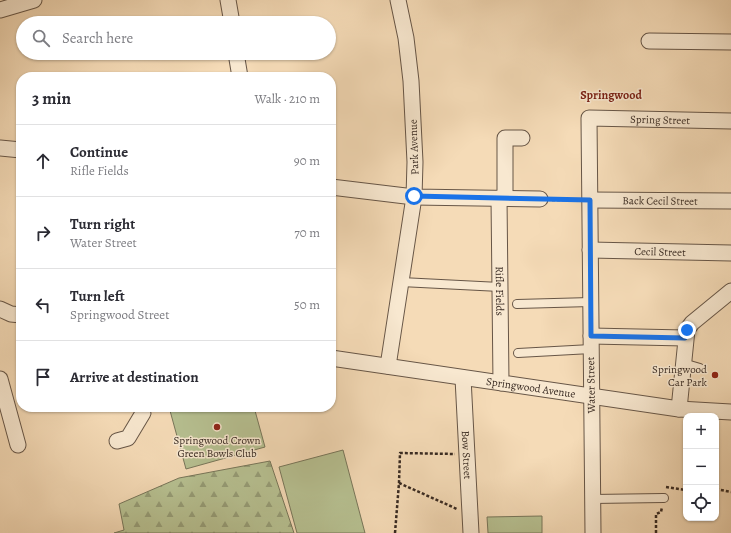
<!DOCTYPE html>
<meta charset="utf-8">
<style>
:root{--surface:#fff;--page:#f7f7f7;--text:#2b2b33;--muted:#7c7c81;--line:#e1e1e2}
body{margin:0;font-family:Alegreya,serif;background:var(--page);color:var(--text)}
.controls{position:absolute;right:12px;bottom:12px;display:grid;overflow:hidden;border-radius:8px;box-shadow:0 1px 3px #0004}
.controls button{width:36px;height:36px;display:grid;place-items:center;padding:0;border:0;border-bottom:1px solid var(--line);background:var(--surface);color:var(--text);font:20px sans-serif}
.stop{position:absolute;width:12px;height:12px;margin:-9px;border:3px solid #1a73e8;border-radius:50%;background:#fff}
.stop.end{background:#1a73e8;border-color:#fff;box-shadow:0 1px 4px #0008}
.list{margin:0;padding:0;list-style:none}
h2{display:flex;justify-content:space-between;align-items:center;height:52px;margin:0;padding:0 16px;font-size:17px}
h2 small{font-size:13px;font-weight:400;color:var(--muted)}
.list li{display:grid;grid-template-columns:26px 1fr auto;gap:12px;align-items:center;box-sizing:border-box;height:72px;padding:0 16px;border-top:1px solid var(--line)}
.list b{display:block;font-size:15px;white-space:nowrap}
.list p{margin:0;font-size:13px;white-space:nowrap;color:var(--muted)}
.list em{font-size:13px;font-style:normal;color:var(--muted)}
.icon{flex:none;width:22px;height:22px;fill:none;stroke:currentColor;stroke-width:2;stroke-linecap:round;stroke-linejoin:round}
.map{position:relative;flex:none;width:731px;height:533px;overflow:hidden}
.search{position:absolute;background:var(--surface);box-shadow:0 1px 3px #0004;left:16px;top:16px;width:320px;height:44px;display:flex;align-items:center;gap:10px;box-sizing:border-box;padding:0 14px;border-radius:22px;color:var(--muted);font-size:15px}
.panel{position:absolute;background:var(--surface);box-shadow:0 1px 3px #0004;left:16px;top:72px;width:320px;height:340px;border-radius:16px}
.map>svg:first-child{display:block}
.forest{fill:url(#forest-firs);stroke:#78765a}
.garden{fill:#b7c192;stroke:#78765a}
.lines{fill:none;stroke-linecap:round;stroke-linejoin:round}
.lane-casing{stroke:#675647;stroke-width:10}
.street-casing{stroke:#675647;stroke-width:17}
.path{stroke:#382a22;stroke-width:2.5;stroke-dasharray:3 2;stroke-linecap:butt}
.lane{stroke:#f8e8d0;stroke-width:8}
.street{stroke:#f8e8d0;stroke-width:15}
.route{stroke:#1a73e8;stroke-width:5}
.poi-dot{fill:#8f2418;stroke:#f8e8d0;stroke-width:1.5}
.labels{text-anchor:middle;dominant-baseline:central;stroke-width:3;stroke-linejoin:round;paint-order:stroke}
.street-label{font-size:11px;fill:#382a22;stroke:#f8e8d0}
.poi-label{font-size:11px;fill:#382a22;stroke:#f8e8d0;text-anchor:end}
.neighbourhood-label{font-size:12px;font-weight:bold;fill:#7a1f14;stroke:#f8e8d0}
</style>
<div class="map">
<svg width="731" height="533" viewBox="0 0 731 533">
<defs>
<pattern id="forest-firs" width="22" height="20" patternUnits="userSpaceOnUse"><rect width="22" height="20" fill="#b7c192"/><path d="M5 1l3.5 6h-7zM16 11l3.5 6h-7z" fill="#969d77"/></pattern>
</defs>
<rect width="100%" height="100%" fill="#f5dbb7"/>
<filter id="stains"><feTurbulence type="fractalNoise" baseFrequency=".005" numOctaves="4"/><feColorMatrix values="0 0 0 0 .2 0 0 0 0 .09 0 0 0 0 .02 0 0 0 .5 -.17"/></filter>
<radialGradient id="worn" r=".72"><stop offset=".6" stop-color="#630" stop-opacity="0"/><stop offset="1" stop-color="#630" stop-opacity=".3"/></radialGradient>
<polygon class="forest" points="270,461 294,533 114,533 124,530 119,504 179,478"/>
<g class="garden">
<polygon points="169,407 254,407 265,447 186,469"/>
<polygon points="343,450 365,533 297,533 279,467"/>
<polygon points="542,516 542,533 488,533 487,517"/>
</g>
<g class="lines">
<defs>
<g id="lane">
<polyline points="401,282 500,287"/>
<polyline points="517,304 591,302"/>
<polyline points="518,353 591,349"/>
<polyline points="683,363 700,368"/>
<polyline points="592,499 664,498"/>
</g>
<g id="street">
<polyline points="228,0 232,23"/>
<polyline points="0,10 34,0"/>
<polyline points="649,41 731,42"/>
<polyline points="236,53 240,77"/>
<polyline points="0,148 21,150"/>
<polyline points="331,187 414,197 540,199"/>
<path id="s1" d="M499,198L501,383"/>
<polyline points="505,198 505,138 522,138"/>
<path id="s2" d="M590,200L731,201"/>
<path id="s3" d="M590,250L731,253"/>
<polyline points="0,309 11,314 21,315"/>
<polyline points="591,336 685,338"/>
<path id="s4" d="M331,358L679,409L731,412"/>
<polyline points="388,366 414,197 415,162 411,81 406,38 398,0"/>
<path id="s5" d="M463,378L471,533"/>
<polyline points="0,379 18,445"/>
<polyline points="679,409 687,330 692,323 731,291"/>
<polyline points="117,441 128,438 143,413 141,407"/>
<path id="s6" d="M593,533L589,118L731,121"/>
</g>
</defs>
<use href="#lane" class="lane-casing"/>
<use href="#street" class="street-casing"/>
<g class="path">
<polyline points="552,200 577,200"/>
<polyline points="399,483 457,509"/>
<polyline points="666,487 686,490"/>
<polyline points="716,489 731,492"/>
<polyline points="395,533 399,483 400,453 455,454"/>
<polyline points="656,533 656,514 661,512 662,507"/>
</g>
<use href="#lane" class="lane"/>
<use href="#street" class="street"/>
</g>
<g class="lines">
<polyline class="route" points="414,196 590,200 591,336 685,338 687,330"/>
</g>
<g class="poi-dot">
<circle cx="715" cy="375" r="4"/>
<circle cx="217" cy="427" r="4"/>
</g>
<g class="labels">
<g class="street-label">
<text stroke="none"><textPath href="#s6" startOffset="486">Spring Street</textPath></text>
<text transform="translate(414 147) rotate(-92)">Park Avenue</text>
<text stroke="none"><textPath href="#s2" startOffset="70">Back Cecil Street</textPath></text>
<text stroke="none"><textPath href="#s3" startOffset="70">Cecil Street</textPath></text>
<text stroke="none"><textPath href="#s1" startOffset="93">Rifle Fields</textPath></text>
<text transform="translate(591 385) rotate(-91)">Water Street</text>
<text stroke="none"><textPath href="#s4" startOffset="202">Springwood Avenue</textPath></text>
<text stroke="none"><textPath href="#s5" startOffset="77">Bow Street</textPath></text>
</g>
<g class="poi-label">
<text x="707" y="369">Springwood<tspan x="707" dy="13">Car Park</tspan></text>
<text x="217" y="440" text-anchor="middle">Springwood Crown<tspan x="217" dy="13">Green Bowls Club</tspan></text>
</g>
<g class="neighbourhood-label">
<text x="611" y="95">Springwood</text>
</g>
</g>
<rect width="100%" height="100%" filter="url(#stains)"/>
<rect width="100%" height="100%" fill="url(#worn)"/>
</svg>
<div class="controls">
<button>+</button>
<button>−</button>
<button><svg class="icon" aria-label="locate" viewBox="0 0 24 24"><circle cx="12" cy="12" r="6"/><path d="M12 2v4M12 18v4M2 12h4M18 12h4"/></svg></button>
</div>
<div class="stop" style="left:414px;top:196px"></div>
<div class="stop end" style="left:687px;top:330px"></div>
<div class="search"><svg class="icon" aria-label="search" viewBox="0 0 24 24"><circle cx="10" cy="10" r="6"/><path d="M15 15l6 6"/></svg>Search here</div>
<section class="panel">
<h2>3 min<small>Walk · 210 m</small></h2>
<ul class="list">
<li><svg class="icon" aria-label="ahead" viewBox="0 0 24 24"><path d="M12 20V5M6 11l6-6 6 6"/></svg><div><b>Continue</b><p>Rifle Fields</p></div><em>90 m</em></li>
<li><svg class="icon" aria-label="right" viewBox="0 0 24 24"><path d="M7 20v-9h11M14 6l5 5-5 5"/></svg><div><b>Turn right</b><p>Water Street</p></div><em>70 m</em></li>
<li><svg class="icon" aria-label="left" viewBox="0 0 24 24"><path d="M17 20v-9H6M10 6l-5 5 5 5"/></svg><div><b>Turn left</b><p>Springwood Street</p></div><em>50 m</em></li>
<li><svg class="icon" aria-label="arrive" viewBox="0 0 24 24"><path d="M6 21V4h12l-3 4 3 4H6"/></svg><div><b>Arrive at destination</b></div></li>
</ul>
</section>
</div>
